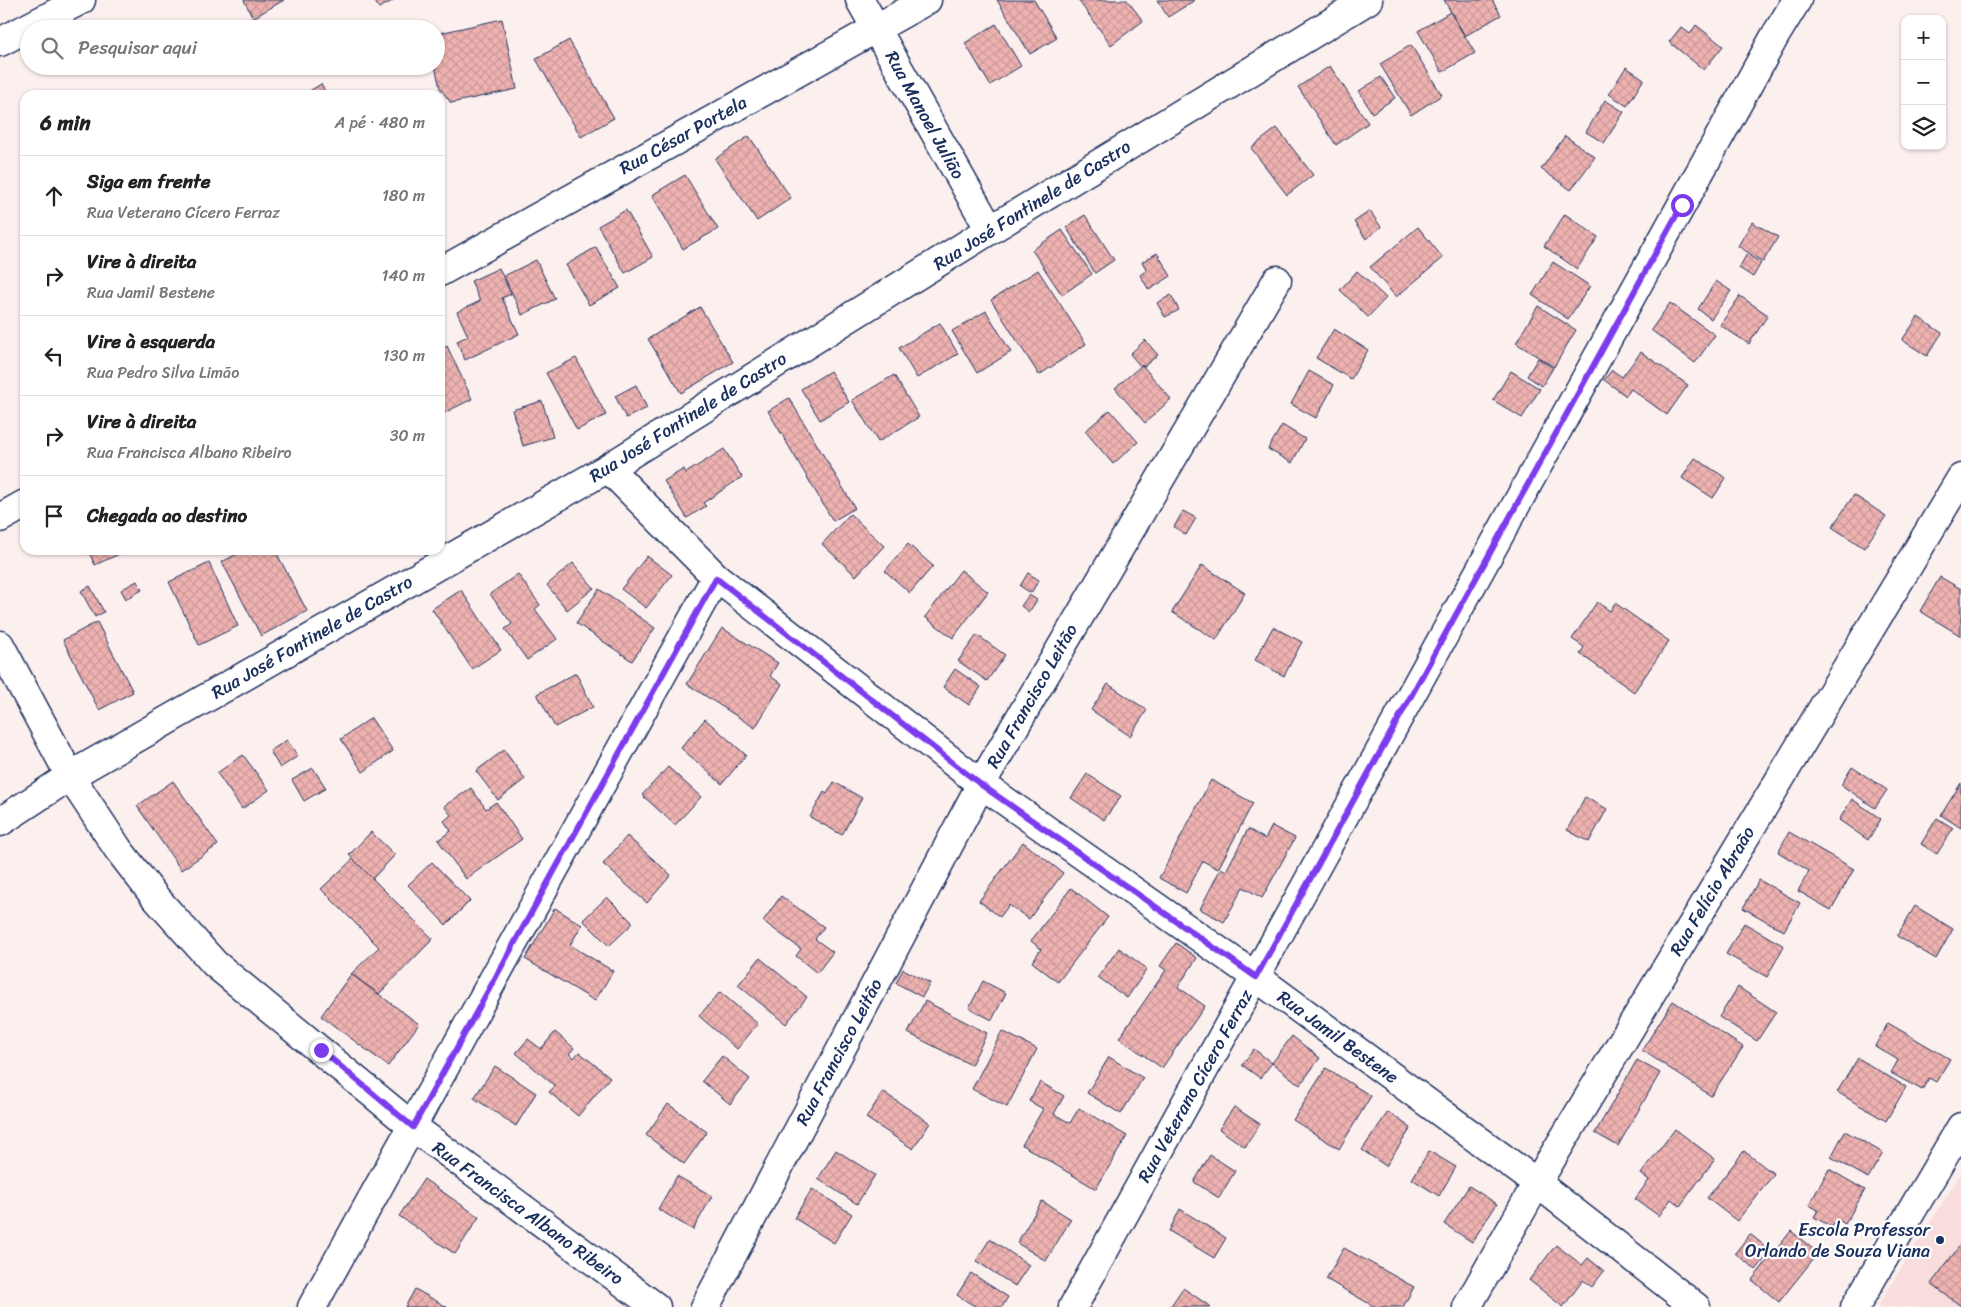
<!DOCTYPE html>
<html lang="pt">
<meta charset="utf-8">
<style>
:root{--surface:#fff;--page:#f6f6f6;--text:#222;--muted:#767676;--line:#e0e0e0}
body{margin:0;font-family:Sriracha,sans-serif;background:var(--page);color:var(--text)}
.controls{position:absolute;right:15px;top:15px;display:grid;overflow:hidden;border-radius:10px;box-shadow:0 1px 4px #0004}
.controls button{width:45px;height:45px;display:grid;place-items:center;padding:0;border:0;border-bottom:1px solid var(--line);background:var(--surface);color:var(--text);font:25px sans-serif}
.stop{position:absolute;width:15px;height:15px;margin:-11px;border:4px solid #7c3aed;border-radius:50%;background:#fff}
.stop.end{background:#7c3aed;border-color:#fff;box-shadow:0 1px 5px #0008}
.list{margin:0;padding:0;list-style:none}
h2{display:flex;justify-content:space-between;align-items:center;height:65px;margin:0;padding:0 20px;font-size:21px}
h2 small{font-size:16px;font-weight:400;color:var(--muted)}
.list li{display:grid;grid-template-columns:32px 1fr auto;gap:15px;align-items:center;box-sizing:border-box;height:80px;padding:0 20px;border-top:1px solid var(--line)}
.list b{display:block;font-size:19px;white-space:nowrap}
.list p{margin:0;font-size:16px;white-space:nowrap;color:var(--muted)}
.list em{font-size:16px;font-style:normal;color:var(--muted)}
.icon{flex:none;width:28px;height:28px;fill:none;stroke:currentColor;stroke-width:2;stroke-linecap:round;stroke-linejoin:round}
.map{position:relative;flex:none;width:1961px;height:1307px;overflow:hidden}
.search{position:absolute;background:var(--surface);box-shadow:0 1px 4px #0004;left:20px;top:20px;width:425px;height:55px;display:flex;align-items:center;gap:12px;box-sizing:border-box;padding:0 18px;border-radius:28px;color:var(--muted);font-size:19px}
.panel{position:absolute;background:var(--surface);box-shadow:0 1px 4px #0004;left:20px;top:90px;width:425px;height:465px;border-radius:15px}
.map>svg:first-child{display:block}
.built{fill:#f8dddc}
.building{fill:url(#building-cross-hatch);stroke:#1b2f5e}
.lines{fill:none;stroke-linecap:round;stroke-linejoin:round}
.street-casing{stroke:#1b2f5e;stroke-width:31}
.secondary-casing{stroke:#1b2f5e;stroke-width:31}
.street{stroke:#fff;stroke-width:28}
.secondary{stroke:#fff;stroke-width:28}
.route{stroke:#7c3aed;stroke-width:6}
.poi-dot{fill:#1b2f5e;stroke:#fff;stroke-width:2}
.labels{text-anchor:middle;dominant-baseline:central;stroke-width:4.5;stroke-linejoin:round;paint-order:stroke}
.street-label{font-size:18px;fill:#1b2f5e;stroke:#fff}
.poi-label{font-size:18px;fill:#1b2f5e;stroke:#fff;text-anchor:end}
</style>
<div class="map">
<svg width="1961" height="1307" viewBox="0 0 1961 1307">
<defs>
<pattern id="building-cross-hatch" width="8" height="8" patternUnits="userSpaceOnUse" patternTransform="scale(1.25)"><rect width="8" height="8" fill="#eeb2b0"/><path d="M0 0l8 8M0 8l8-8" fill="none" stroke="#cc999a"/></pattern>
</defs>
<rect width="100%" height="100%" fill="#fcf0ef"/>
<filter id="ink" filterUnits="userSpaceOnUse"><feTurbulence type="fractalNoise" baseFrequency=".02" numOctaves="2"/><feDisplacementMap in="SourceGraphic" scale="10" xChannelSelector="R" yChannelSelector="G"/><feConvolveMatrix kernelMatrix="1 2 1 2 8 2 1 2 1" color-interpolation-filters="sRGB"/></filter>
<g filter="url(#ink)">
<polygon class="built" points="1961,1173 1961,1307 1877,1307"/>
<g class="building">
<polygon points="244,0 284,0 253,18"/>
<polygon points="374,0 394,0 379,8"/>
<polygon points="997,0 1034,0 1057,38 1030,54"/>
<polygon points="1078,0 1127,0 1143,21 1111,45"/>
<polygon points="1157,0 1195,0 1168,17"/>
<polygon points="1444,0 1492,0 1501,15 1465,36"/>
<polygon points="1450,12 1475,53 1442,72 1418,31"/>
<polygon points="502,19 517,89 451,103 440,88 435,66 436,51 444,49 440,33"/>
<polygon points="996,24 1021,66 990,85 965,43"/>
<polygon points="1696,25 1723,46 1704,70 1669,42 1681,27 1690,34"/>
<polygon points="569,40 614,118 581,137 536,59"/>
<polygon points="1411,45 1442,95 1411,115 1380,64"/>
<polygon points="1330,66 1368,123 1336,145 1298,87"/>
<polygon points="1626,67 1644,79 1627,106 1609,94"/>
<polygon points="1381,77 1395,98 1372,113 1359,91"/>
<polygon points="321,84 327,95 303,95"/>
<polygon points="1605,100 1624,112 1604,143 1586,132"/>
<polygon points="1277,128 1313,175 1287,195 1251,148"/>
<polygon points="749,136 791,198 757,221 715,159"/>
<polygon points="1565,136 1595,157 1571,190 1541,169"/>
<polygon points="685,175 718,229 683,249 652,195"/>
<polygon points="626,210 653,257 625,273 598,226"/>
<polygon points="1370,211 1381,227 1366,239 1354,222"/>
<polygon points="1565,214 1598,237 1577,269 1544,246"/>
<polygon points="1085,215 1114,260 1095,273 1066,227"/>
<polygon points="1752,222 1778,237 1763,262 1738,246"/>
<polygon points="1418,227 1443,258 1396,297 1370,267"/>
<polygon points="1062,230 1092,274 1062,295 1032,250"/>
<polygon points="596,247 620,288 589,305 566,265"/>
<polygon points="1157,253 1171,276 1149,290 1140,275 1147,270 1142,262"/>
<polygon points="1747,254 1761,263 1753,277 1739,268"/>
<polygon points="536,260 555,299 522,315 504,276"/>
<polygon points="1553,262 1590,286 1568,319 1532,295"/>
<polygon points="499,268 511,294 502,298 519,334 465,360 457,341 468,336 457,312 480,301 471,281"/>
<polygon points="1038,270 1086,344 1039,375 991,300"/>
<polygon points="1357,271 1386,298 1368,317 1340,290"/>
<polygon points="1716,281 1731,291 1711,319 1698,309"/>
<polygon points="1171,295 1179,310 1165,317 1157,303"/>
<polygon points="1740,296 1768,315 1749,344 1720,325"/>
<polygon points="1670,303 1715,335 1695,363 1651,330"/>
<polygon points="1538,306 1576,330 1554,367 1516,343"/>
<polygon points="700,307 733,362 681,393 648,339"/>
<polygon points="986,311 1011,352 977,373 952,331"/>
<polygon points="1918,317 1942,333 1927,356 1902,340"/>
<polygon points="940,323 958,354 917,378 899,348"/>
<polygon points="1334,329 1368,350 1351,379 1316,358"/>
<polygon points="1145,340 1158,355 1142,368 1130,354"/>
<polygon points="447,346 472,399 444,413 440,405 440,349"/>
<polygon points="1641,352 1688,385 1667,415 1631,389 1626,396 1604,380 1612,370 1622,377"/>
<polygon points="576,358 606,415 577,430 546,373"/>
<polygon points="1538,358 1553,368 1542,386 1527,376"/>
<polygon points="1142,365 1171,399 1145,423 1115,388"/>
<polygon points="830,371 849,402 820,420 801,389"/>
<polygon points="1309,371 1334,385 1316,418 1291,404"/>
<polygon points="1511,371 1540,389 1522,418 1493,400"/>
<polygon points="894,375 919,417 878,442 852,400"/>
<polygon points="636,385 647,408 626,418 615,396"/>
<polygon points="789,398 855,508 833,521 768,411"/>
<polygon points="542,401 553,437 523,446 512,410"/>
<polygon points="1110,410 1138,442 1113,464 1085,431"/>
<polygon points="1282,425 1305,439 1292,463 1268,449"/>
<polygon points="724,449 742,477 703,503 706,506 687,518 664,481 684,469 686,473"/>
<polygon points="1695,458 1726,478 1713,498 1682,478"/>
<polygon points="1854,495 1886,516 1864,548 1832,527"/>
<polygon points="1183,511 1196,518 1186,535 1174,527"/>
<polygon points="850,514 884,546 856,576 822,544"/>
<polygon points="908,544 933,566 910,593 885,571"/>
<polygon points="88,550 128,550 95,565"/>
<polygon points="244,550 275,550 307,611 261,636 222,562"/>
<polygon points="647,556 672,575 646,608 621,589"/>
<polygon points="209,563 238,626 199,645 169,582"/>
<polygon points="573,563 594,588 567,610 547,585"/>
<polygon points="1202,565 1245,593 1216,640 1172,612"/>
<polygon points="961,570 988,592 953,638 925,617"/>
<polygon points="1028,573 1039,580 1031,593 1020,586"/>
<polygon points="518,574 540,605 535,609 557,639 527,660 505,629 512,624 490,594"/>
<polygon points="1940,577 1961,589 1961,636 1920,611"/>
<polygon points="137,581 142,590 126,599 121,590"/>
<polygon points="90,586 104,612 95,617 81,591"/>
<polygon points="599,589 655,628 632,661 576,623"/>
<polygon points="461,590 501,650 472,669 432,609"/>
<polygon points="1029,595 1037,600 1029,612 1021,606"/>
<polygon points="1597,602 1610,611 1615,603 1669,641 1634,692 1580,654 1584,647 1572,639"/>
<polygon points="97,622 133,692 99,710 63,640"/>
<polygon points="1273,627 1302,642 1284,676 1255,660"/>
<polygon points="722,628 778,663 770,676 782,684 755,728 687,684"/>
<polygon points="977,635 1005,655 987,681 958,661"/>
<polygon points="955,669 981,687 969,705 943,687"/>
<polygon points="576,673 593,707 555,727 537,694"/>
<polygon points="1108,684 1147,710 1130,736 1091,710"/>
<polygon points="371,718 393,751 363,772 341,739"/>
<polygon points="705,719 746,755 722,784 681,748"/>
<polygon points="287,740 298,756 280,768 270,751"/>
<polygon points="504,750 525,779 498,800 476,771"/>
<polygon points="243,755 269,790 242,809 217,773"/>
<polygon points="668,767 701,797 675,825 642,795"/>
<polygon points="1852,767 1887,790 1875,808 1841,785"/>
<polygon points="313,768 326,788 304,801 292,780"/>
<polygon points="1087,774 1121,796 1104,820 1071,798"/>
<polygon points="1211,780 1253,803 1218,869 1203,861 1186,893 1159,878"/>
<polygon points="173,781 218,845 181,870 137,806"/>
<polygon points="834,782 862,798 842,835 810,817 824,792 827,794"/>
<polygon points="1961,783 1961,828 1941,815"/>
<polygon points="471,788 486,809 496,802 522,839 466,879 438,840 451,831 444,821 451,815 444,806"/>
<polygon points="1585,797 1607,809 1589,842 1567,830"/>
<polygon points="1852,799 1881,819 1868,840 1839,820"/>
<polygon points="1937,818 1953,828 1937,854 1921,844"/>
<polygon points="1272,826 1295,838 1262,898 1243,887 1224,922 1200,909 1221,868 1226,871 1248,829 1265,839"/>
<polygon points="371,832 395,855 372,879 349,855"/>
<polygon points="1789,832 1854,869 1831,910 1798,891 1809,871 1778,852"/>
<polygon points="627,836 671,875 647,903 603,864"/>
<polygon points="1023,842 1063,873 1029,919 1009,905 1000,917 979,901"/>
<polygon points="353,859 433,939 379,994 351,974 379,947 321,889"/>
<polygon points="432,862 470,901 446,925 408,885"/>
<polygon points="1759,880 1800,903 1784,931 1743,908"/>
<polygon points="1071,888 1108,917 1058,982 1032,962 1041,949 1031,941"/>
<polygon points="781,896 824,927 815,939 833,952 817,973 796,956 801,949 763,921"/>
<polygon points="607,897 633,923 609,946 583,920"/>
<polygon points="1915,906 1953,929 1936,959 1897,936"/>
<polygon points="555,908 582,925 570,945 613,971 595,1001 525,959"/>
<polygon points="1744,923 1784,946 1767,977 1726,954"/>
<polygon points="1176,943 1197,958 1178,987 1205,1006 1162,1068 1119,1038 1166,970 1160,966"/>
<polygon points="1119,948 1147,969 1127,998 1098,977"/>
<polygon points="760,958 807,997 786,1024 738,985"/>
<polygon points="903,969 930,983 922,997 896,983"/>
<polygon points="351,974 419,1024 388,1066 321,1016"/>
<polygon points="983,981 1006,993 992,1020 969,1008"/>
<polygon points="1738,987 1776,1012 1757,1041 1719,1017"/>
<polygon points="720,992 758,1024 737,1049 699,1016"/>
<polygon points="925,1001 987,1033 971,1065 908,1033"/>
<polygon points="1673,1001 1743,1047 1711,1096 1642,1050"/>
<polygon points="1888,1023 1950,1059 1936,1082 1929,1078 1922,1090 1891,1073 1898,1060 1875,1046"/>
<polygon points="1002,1031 1037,1049 1007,1107 972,1089"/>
<polygon points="555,1032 574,1048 569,1054 574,1058 579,1052 610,1077 578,1116 549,1092 555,1086 516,1053 528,1039 541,1049"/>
<polygon points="1292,1036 1320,1058 1300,1085 1272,1063"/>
<polygon points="1254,1049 1272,1063 1260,1078 1242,1065"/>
<polygon points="722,1056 750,1079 730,1104 702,1081"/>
<polygon points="1109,1057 1143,1078 1121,1114 1087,1093"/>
<polygon points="1858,1058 1906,1087 1886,1121 1837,1092"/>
<polygon points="1637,1060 1660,1073 1618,1146 1595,1133"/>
<polygon points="495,1066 536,1093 516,1126 474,1098"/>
<polygon points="1326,1068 1371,1096 1339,1149 1293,1120"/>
<polygon points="1040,1082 1064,1096 1054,1114 1070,1123 1079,1108 1127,1136 1096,1189 1022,1145 1043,1109 1029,1101"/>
<polygon points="883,1092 930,1123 913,1149 866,1118"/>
<polygon points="668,1104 707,1132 684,1164 646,1135"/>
<polygon points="1234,1107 1260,1124 1245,1147 1219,1129"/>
<polygon points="1388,1112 1411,1128 1386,1166 1362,1150"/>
<polygon points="1675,1129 1715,1159 1680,1206 1671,1199 1659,1216 1635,1199 1649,1180 1641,1174"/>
<polygon points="1845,1131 1883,1153 1868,1178 1831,1157"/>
<polygon points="836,1150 875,1175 857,1204 818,1179"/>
<polygon points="1429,1151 1456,1167 1439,1196 1412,1179"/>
<polygon points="1744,1151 1774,1174 1737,1221 1707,1198"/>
<polygon points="1210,1155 1235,1171 1219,1198 1194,1182"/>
<polygon points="1829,1169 1865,1190 1845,1224 1837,1219 1832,1227 1814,1217 1818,1210 1809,1205"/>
<polygon points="677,1176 712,1196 693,1230 658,1209"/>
<polygon points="424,1179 479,1217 455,1254 399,1216"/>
<polygon points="1469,1186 1497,1204 1472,1242 1444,1224"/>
<polygon points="812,1189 852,1214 834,1243 794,1218"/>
<polygon points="1042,1201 1071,1219 1046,1261 1017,1243"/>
<polygon points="1180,1209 1226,1238 1214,1258 1169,1231"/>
<polygon points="1791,1231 1818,1253 1779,1302 1752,1280"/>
<polygon points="1750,1234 1771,1251 1756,1270 1735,1253"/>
<polygon points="990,1239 1029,1265 1015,1286 976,1261"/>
<polygon points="1961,1244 1961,1306 1931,1284"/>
<polygon points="1556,1245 1582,1265 1588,1258 1604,1271 1592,1287 1583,1280 1563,1307 1529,1280"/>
<polygon points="1344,1248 1414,1287 1403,1307 1375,1307 1326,1279"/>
<polygon points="971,1273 1008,1297 1002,1307 976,1307 957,1295"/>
<polygon points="1183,1288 1211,1307 1170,1307"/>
<polygon points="415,1289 447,1307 405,1307"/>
</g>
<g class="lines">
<defs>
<g id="street">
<polyline points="860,0 990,230"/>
<polyline points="0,42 81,0"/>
<polyline points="440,272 927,0"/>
<polyline points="608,468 716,577 981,784 1256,977 1537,1183 1696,1307"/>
<polyline points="0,518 25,504"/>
<polyline points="0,645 70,776 118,849 155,897 215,964 413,1127 656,1307"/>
<polyline points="0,822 70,776 608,468 990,230 1368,0"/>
<polyline points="312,1307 716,577"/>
<polyline points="705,1307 981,784 1277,280"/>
<polyline points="1467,1307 1537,1183 1961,478"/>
<polyline points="1855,1307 1961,1127"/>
</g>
<polyline id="secondary" points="1073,1307 1775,36 1797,0"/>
</defs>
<use href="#street" class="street-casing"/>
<use href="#secondary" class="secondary-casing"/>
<use href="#street" class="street"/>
<use href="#secondary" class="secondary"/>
</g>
</g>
<g class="lines" filter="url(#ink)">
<polyline class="route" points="321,1050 413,1127 716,578 980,784 1256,977 1682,205"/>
</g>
<circle class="poi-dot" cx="1940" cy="1240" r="5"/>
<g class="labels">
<g class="street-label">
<text transform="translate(925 115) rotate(61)">Rua Manoel Julião</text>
<text transform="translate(683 135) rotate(-29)">Rua César Portela</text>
<text transform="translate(1032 205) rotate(-32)">Rua José Fontinele de Castro</text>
<text transform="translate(688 417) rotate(-32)">Rua José Fontinele de Castro</text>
<text transform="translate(312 637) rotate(-30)">Rua José Fontinele de Castro</text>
<text transform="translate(1032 696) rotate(-60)">Rua Francisco Leitão</text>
<text transform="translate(1712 891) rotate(-59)">Rua Felício Abraão</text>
<text transform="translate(1338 1037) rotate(36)">Rua Jamil Bestene</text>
<text transform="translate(839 1052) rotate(-62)">Rua Francisco Leitão</text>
<text transform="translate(1195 1086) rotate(-61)">Rua Veterano Cícero Ferraz</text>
<text transform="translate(528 1213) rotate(36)">Rua Francisca Albano Ribeiro</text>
</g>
<g class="poi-label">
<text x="1930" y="1230">Escola Professor<tspan x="1930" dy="21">Orlando de Souza Viana</tspan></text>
</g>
</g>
</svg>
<div class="controls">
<button>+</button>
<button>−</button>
<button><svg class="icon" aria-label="layers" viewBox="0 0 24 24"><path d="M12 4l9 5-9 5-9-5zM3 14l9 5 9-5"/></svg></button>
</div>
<div class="stop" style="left:1682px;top:205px"></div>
<div class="stop end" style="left:321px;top:1050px"></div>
<div class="search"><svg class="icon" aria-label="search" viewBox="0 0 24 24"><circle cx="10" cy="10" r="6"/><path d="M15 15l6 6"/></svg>Pesquisar aqui</div>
<section class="panel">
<h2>6 min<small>A pé · 480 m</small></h2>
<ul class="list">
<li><svg class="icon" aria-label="ahead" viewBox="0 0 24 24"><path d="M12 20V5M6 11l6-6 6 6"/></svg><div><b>Siga em frente</b><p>Rua Veterano Cícero Ferraz</p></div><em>180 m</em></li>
<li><svg class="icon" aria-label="right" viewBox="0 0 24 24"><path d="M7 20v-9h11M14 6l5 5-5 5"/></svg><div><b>Vire à direita</b><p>Rua Jamil Bestene</p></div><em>140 m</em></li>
<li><svg class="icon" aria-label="left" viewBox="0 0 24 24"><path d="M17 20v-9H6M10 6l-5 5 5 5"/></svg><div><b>Vire à esquerda</b><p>Rua Pedro Silva Limão</p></div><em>130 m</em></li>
<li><svg class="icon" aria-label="right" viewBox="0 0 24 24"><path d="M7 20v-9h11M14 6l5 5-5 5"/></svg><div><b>Vire à direita</b><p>Rua Francisca Albano Ribeiro</p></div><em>30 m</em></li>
<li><svg class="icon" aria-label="arrive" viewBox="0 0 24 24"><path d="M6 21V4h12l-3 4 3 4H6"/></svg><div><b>Chegada ao destino</b></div></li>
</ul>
</section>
</div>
